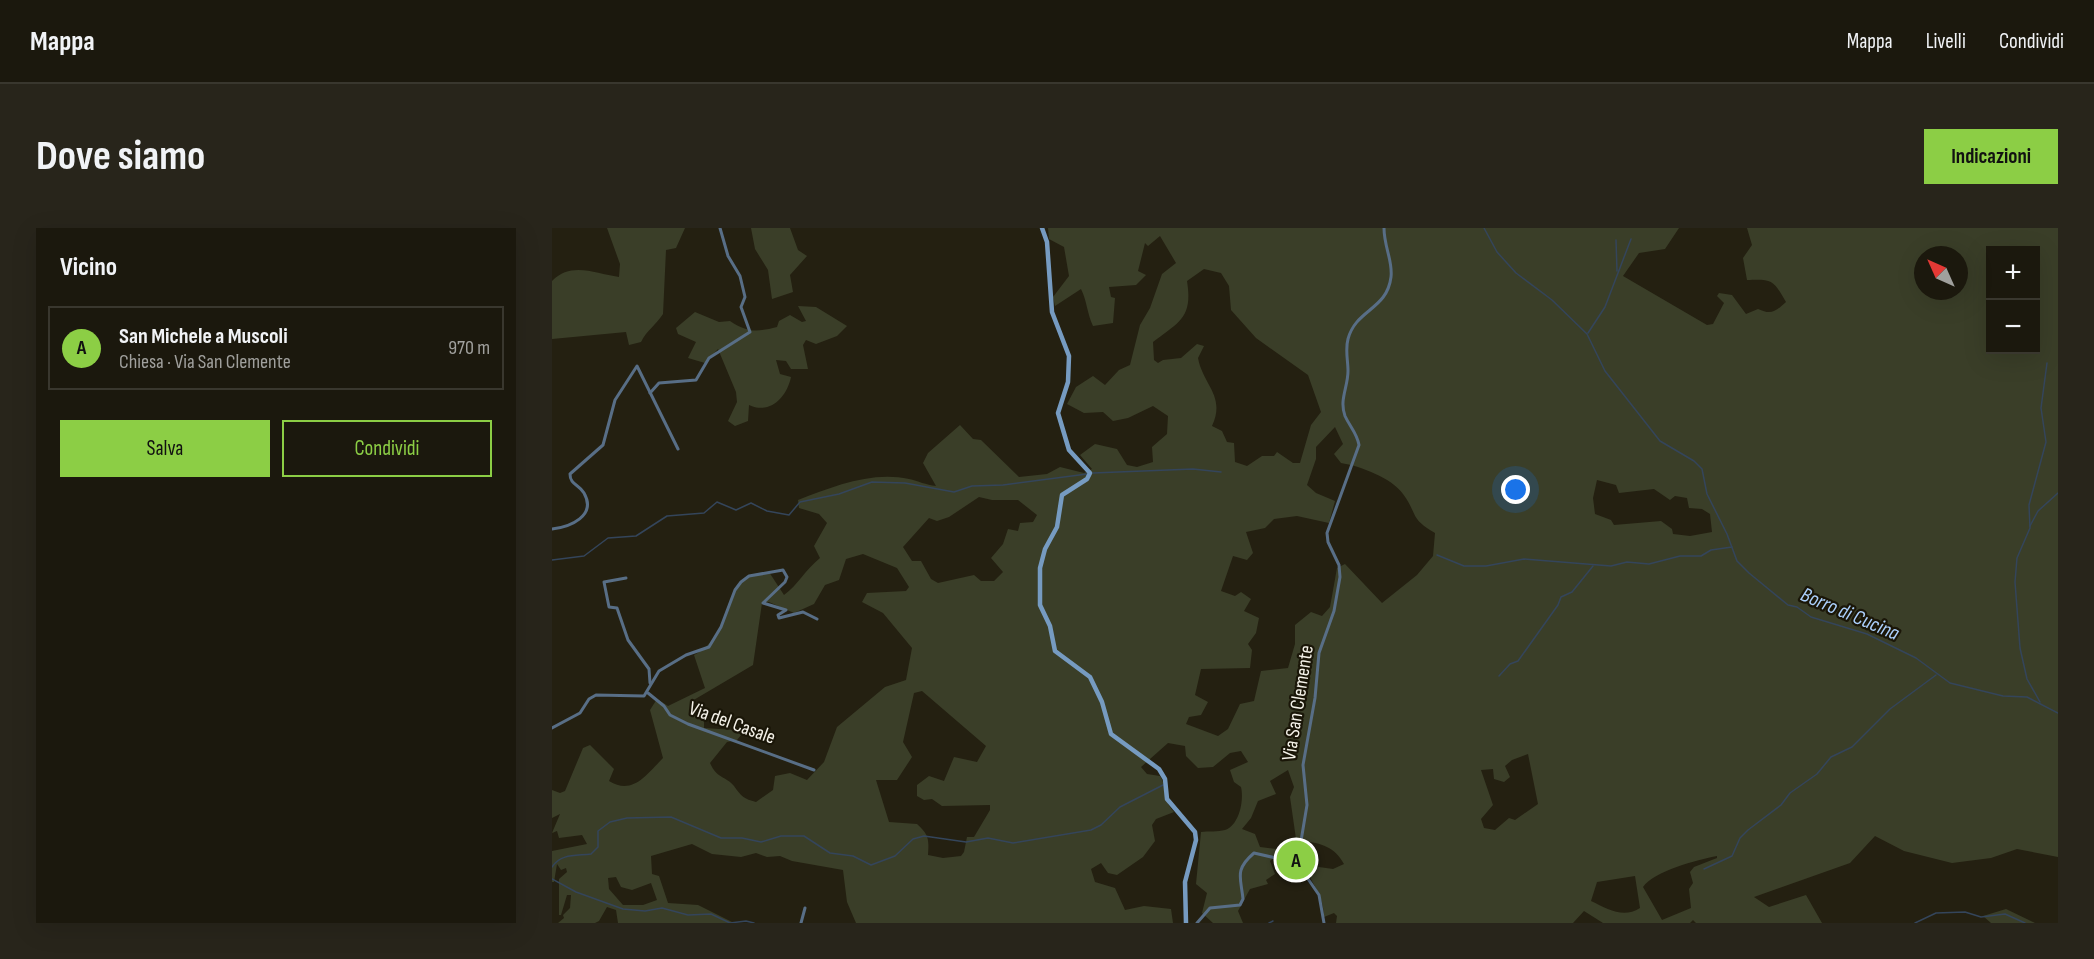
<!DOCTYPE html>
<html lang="it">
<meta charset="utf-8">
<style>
:root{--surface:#1b180d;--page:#28251b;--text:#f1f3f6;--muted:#a0a09d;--line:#39372e;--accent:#8cce45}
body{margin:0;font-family:"Sofia Sans Condensed",sans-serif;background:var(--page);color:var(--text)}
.controls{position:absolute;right:18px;top:18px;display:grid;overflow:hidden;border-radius:0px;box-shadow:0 6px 24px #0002}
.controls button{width:54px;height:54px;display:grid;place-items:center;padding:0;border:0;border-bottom:2px solid var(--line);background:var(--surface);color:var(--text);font:30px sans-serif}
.compass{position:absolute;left:1362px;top:18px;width:54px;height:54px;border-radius:50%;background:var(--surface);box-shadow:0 6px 24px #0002;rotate:315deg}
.you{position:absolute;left:964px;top:262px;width:21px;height:21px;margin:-15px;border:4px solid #fff;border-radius:50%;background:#1a73e8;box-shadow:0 0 0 9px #1a73e833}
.badge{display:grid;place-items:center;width:39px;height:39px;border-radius:50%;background:var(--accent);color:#111;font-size:20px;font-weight:700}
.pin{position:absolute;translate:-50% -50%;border:3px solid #fff;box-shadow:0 2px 6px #0006}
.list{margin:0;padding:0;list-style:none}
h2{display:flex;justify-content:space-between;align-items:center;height:78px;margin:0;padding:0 24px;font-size:26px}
h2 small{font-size:20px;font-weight:400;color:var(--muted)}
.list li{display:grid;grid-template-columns:39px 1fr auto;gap:18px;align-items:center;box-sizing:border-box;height:84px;margin:0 12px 12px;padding:0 12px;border:2px solid var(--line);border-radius:0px}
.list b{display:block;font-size:22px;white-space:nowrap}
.list p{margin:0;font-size:20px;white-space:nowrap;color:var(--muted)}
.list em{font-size:20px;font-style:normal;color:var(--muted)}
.actions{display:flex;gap:12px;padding:18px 24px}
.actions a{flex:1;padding:14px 0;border:2px solid var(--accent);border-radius:0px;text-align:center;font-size:21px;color:var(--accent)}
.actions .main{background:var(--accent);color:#111}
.map{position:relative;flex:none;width:1506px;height:695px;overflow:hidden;border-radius:0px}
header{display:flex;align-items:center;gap:36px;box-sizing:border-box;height:84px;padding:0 30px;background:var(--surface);border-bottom:2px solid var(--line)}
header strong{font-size:28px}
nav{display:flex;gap:33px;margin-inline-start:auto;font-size:21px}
.intro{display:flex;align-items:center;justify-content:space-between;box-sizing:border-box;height:144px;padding:0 36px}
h1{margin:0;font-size:42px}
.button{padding:15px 27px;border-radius:0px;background:var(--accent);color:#111;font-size:21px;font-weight:700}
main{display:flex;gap:36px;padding:0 36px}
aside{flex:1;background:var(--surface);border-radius:0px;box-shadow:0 6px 24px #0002}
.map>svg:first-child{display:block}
.green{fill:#3a3e28;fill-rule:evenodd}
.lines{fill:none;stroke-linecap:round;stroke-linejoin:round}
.stream{stroke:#34455b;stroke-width:1.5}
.street{stroke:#586e86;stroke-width:3}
.secondary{stroke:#769bc1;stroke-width:4.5}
.labels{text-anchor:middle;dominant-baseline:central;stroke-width:4.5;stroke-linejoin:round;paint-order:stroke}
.street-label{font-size:20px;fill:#f5f2e9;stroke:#1a1608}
.water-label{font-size:21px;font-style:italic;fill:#abcffb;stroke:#1a1608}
</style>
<header>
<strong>Mappa</strong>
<nav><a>Mappa</a><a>Livelli</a><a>Condividi</a></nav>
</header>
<div class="intro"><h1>Dove siamo</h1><a class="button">Indicazioni</a></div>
<main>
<aside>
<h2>Vicino<small></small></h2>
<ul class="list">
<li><span class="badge">A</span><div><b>San Michele a Muscoli</b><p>Chiesa · Via San Clemente</p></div><em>970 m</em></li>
</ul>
<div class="actions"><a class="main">Salva</a><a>Condividi</a></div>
</aside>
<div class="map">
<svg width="1506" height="695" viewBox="0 0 1506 695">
<rect width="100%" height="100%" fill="#242011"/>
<g class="green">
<path d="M55,0H133L124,20L114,22L111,86C104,97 95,102 89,114L77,117L74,104L0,111V53C20,33 43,46 67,49L68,36Z"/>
<polygon points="199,0 238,0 246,22 255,28 238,47 241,64 220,71 216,42 203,21"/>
<path d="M496,0H1127L1113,21L1087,25L1071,48L1155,97L1161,96L1172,75L1165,68L1167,65L1180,67L1194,86L1206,81C1219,87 1223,84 1234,74C1221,52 1221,51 1195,52L1191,30L1200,17L1195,0H1506V629L1465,621L1439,630L1400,635L1352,623L1323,608L1298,635L1202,669L1217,679L1254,667L1270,695H1144L1141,692L1138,695H1051L1032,683L1021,695H784L785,688L782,685L772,689C771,663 760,659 753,637L781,641L792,636C783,619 769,615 751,613C738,629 729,622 718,633L723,646L714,652L716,656L698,661L686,683L691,695H661L650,685L655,665L644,656L649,604C656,603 666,604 673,602C688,597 692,571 689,559L682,554L678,542L696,534L689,523L678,525L661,539L646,540L634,528L633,518L616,515L589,539L595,546L608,548C616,560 608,568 622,584L604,591L600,597L603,613L591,629L565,647L556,645L549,635L539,641L543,654L563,660L573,682L592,678L619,681L621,695H304L295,674L291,642L240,633L228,628L215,629L204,625L189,629L160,626L140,616L99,628L100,646L107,648L116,675L146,677L182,695H66L64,682L55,679L47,693L43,695H6L12,690L11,687L18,680L19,667H15L9,687H7V651L15,644L14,640L9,642L5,636L2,654H0V623L35,616L30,607L7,610L5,603L0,605L8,586L0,590V562L8,565L13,563L31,520L38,517L62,541L57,553C81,568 95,546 111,530L98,482L105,471L116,478L153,460L142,427C180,408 169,361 198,348C204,346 211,345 217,344L232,367C246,357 253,342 268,330L262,318L275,295L267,286L247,280L246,272C281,259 318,243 357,251C366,253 374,257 384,258L371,235L376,225L408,197L421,211L429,212L467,249L495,246L508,239L532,245L540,241L528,227L543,216L565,221L575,237L585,239L601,234L600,219L615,206L616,188L601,178L576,190L561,193L551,184L532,185L515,176L524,159L541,148L553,157L567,142L578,137L588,97L598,80L610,46L624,35L608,8L596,18L593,15L586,43L594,47L584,57L557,59L559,69L563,70L561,95L541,98C535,85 535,73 529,61L503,78L501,69L517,48L512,19L497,11ZM1438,22H1484V122H1438ZM1371,27H1407V63H1371ZM652,41L669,45L677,58L679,82L704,110L756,147L769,184L759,197L748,235H741L725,224L722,228H710L695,238L683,234L682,215L675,214L670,203L660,198C674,168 651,157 646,130L652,118L645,116L629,130L611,132L606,135L602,132L601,114C627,94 641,90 635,53ZM783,199L791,216L782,226L789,235C808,238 840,250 851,266C866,286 857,290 883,305L881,328L865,347L830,375L793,336L785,340L778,379L770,388L759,384L743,397V416L736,440L709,443L702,473L688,476L676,501L666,508L634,496L637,489L649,487L656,474L643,467L649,441L698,440L700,422L696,416L704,405L707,390L692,383L699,371L689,364L683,368L669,363L681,328L695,332L701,325L694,304L713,300L722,291L745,288L777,295L783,273L764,265L755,257L764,231V219ZM1045,252L1064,257L1067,265L1102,261L1118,272L1123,268L1135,270L1137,280L1150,281L1158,286L1160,304L1138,308L1121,306L1120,301L1109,293L1062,297L1059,292L1043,286L1041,270ZM427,269L440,272H466L485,287L481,294L468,295L466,303L456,301L451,316L439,330L451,344L442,353H429L422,347L386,355L379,351L369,333H360L351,319L377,290L385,293L397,289ZM311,326L345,340L357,359L354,363L315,365L310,374L331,385L360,420L354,452L333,459L285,499L272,534L255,552L238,545L223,548L221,562L204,574C192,571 189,568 182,558C174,548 165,551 158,535L175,514L185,512L189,507L183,502L152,500V494L140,473L201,437L210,375L217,374L242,385L262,376L273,357L287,352L294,331ZM370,463L434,518L425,534L402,529L392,553L377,548L365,557V568L372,572L380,571L390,578L438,577V582L422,609H415L412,624L409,628L391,630L376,627C377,611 377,607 365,596L337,594L324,552H345L360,529L351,514L362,465ZM976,526L986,576L963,592L957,590L943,602L932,600L929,591L941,577L929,542L941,541L942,551L952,554L958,549L953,538L960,532ZM736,542L742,559L738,569L744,611L734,622L708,619L703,606L690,601L699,590L706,573L724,566L718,553ZM1165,628V630L1142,639L1138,644L1141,655L1137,661L1139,680L1110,692L1091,659C1102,643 1145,632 1165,628ZM1083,648L1088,680C1071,691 1056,681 1039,673L1045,654ZM64,649L69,659L80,662L99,655L105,672L91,677H71L57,661L56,650Z"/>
<path d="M246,78L264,79L295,98L285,108L264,116L254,112L251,117L256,141H239L234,133L224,132L228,146L239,149C235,169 218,187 197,177L196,193L183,198L176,193L185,174L184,164L166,121L153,135L136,130L144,114L126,106L124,100L143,84L167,94L178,93C196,105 205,104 225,99L227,93L238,87L250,94L254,93Z"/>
<polygon points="1454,681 1483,695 1439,695 1431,688"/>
</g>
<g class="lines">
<g class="stream">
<polyline points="932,0 945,24 964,45 1000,72 1035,106 1053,143 1108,213 1142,233 1150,241 1155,266 1175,306 1185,333 1197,345 1236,377 1245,379 1259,389 1315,406 1364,430 1398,455 1451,468 1475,469 1506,485"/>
<polyline points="1064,12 1065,43"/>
<polyline points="1036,105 1053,79 1079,11"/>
<polyline points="541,245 641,241 669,244"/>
<polyline points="1478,298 1486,283 1506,265"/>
<polyline points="885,327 912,338 934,338 972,331 1059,338 1075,334 1097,336 1128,328 1149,328 1159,322 1180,319"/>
<polyline points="0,332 32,328 56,310 84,308 115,288 152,285 165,274 184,282 199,275 215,283 237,287 248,274 287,266 320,254 353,255 402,264 420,258 451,257 535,246"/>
<polyline points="947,448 958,436 966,433 1006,377 1009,369 1020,364 1041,338"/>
<polyline points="1488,474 1475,451 1468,420 1463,354 1465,330 1478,300 1477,277 1494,214 1489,180 1495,135"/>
<path d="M0,639C9,625 25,628 39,626L46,619V603L58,594L75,590L119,589L169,610H190L209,614L229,608H252L278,625L301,628L319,637L343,628L361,611L372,608L414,614L436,610L461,615L539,602L549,597L568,579L611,557"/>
<polyline points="1152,641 1180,628 1188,610 1196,602 1229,577 1238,565 1265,546 1279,529 1300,519 1338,481 1384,447"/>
<polyline points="0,651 24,664 71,681 93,683 110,680 136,687 159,686 178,695 194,693 202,695"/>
<polyline points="717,695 721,693"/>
<polyline points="1363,695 1384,685 1413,684 1429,689 1453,686 1473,695"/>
</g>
<g class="street">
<polyline points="98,165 107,155 144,152 157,130 198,104 189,79 193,69 188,48 176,28 168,0"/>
<path d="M0,301C18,299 45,288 32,265C27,256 18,257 18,246L51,217L63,172L85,138L126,221"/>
<polyline points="74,350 52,354 57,379 65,380 76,412 97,441 98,455"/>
<polyline points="96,465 112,478 118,487 136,496 262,542"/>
<polyline points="0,500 28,485 37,471 44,467 92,468 107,443 134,427 157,419 169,399 183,362 189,354 197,348 231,342 235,349 233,354 211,375 234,382 226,387 227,390 251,384 265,391"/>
<polyline points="249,695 253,680"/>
<path d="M645,695L658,680L688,677L691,671C689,650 682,642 702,625L724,630L748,625"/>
<path d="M772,695L767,667L754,648L748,619L755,577L751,537L763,470L767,425L782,383L788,349L787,337L776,314L775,305L807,217C805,205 798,199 793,188C787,172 796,159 796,143C796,132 793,122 796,111C804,81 835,82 839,49C841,33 832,19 832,0"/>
</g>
<polyline class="secondary" points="490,0 495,14 500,84 517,128 516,154 506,185 517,222 538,245 535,251 510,267 505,299 493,321 488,340 488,377 498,398 503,423 538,449 550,474 559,506 607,541 613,551 615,571 643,604 644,612 633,654 634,695"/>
</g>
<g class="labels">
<g class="street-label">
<text transform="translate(746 475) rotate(-81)">Via San Clemente</text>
<text transform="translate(180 495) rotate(20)">Via del Casale</text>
</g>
<g class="water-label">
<text transform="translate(1298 386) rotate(23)">Borro di Cucina</text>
</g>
</g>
</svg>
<div class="controls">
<button>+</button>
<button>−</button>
</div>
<svg class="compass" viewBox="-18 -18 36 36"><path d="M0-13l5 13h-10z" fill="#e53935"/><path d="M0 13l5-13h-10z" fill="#a0a09d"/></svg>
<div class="you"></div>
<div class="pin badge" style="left:744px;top:632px">A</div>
</div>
</main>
